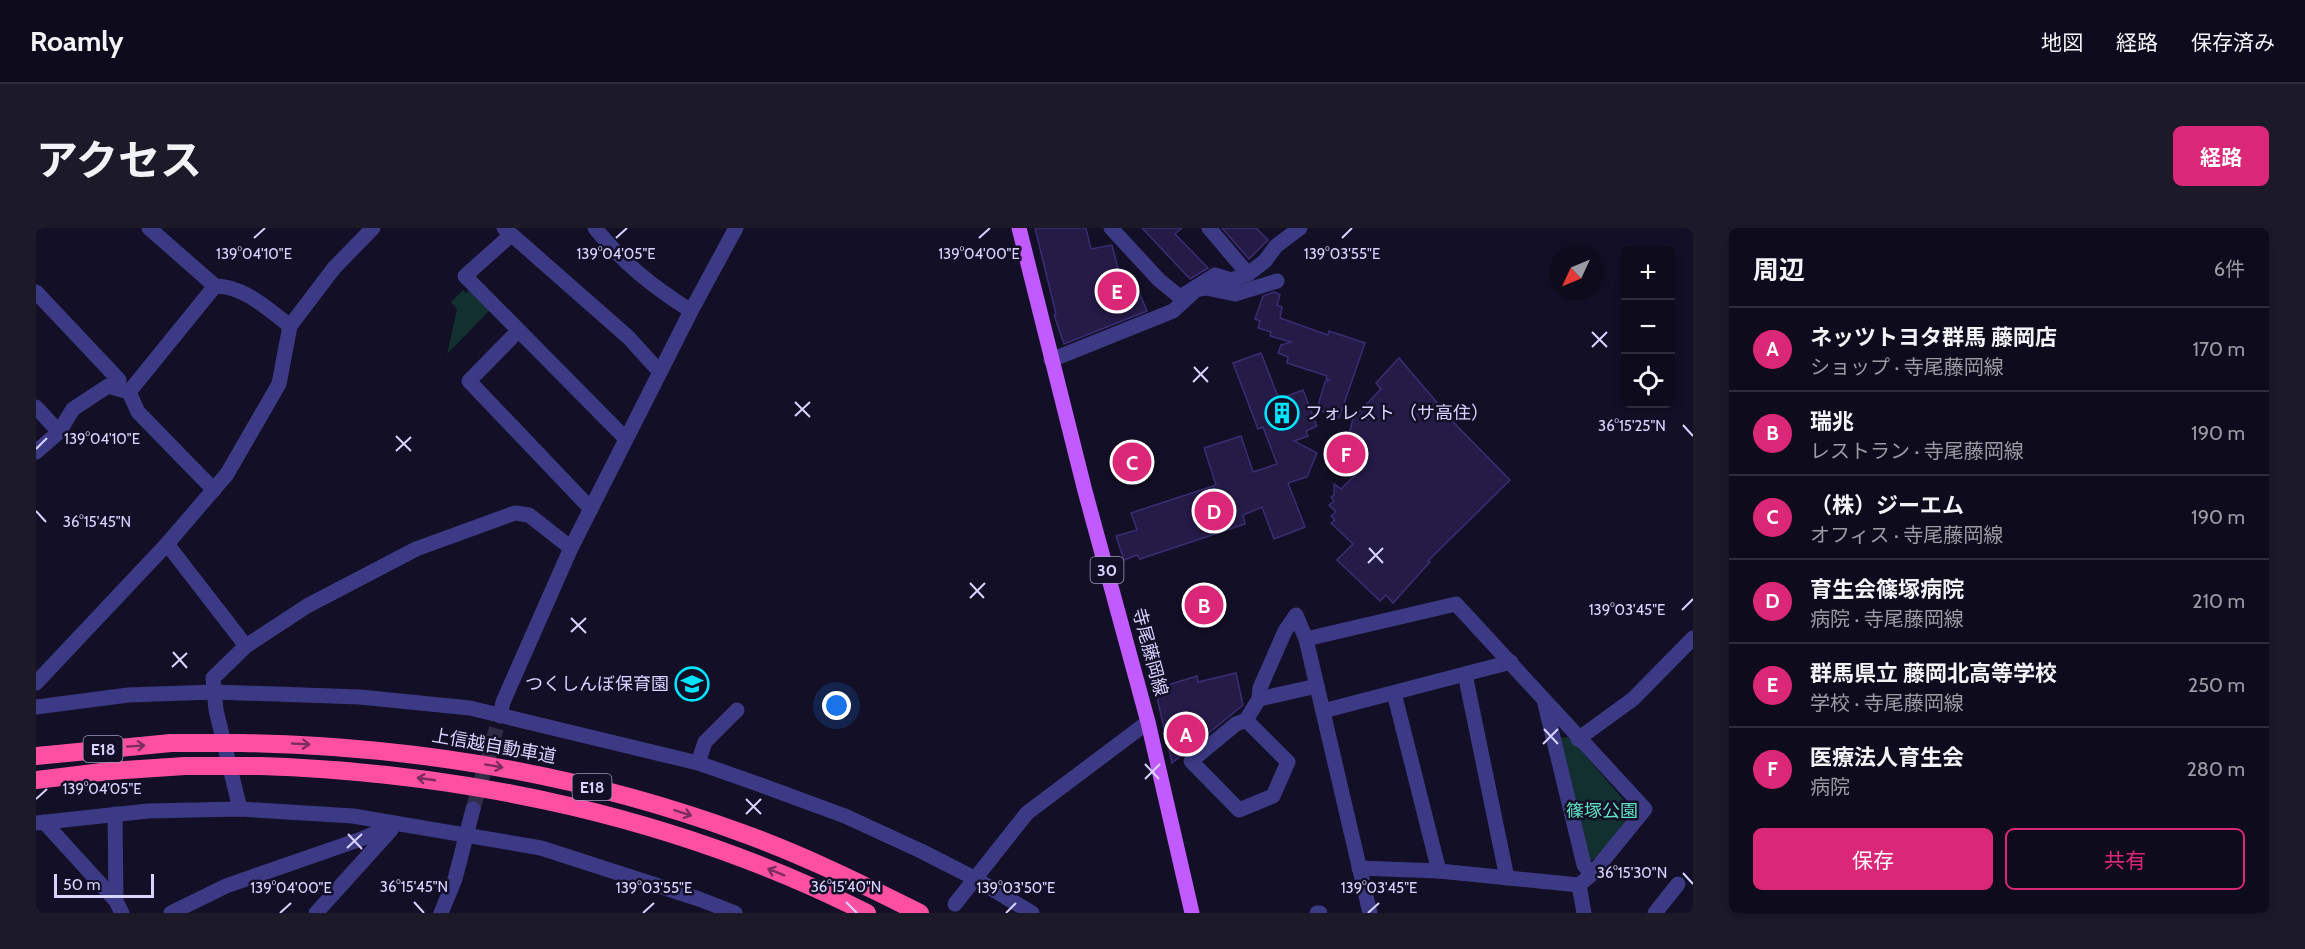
<!DOCTYPE html>
<html lang="ja">
<meta charset="utf-8">
<style>
:root{--surface:#0e0b1c;--page:#1c1929;--text:#f1f3f6;--muted:#9b9ba3;--line:#2e2b3b;--accent:#db2777}
body{margin:0;font-family:Cabin,"Noto Sans JP",sans-serif;background:var(--page);color:var(--text)}
.controls{position:absolute;right:18px;top:18px;display:grid;overflow:hidden;border-radius:9px;box-shadow:0 3px 9px #0003}
.controls button{width:54px;height:54px;display:grid;place-items:center;padding:0;border:0;border-bottom:2px solid var(--line);background:var(--surface);color:var(--text);font:30px sans-serif}
.compass{position:absolute;left:1513px;top:18px;width:54px;height:54px;border-radius:50%;background:var(--surface);box-shadow:0 3px 9px #0003;rotate:226deg}
.scale{position:absolute;left:18px;bottom:15px;width:100px;box-sizing:border-box;padding-left:6px;border:3px solid #d9d4ff;border-top:0;font-size:16px;line-height:21px;white-space:nowrap;color:#d9d4ff;-webkit-text-stroke:4px #130f26;paint-order:stroke}
.you{position:absolute;left:801px;top:478px;width:21px;height:21px;margin:-15px;border:4px solid #fff;border-radius:50%;background:#1a73e8;box-shadow:0 0 0 9px #1a73e833}
.badge{display:grid;place-items:center;width:39px;height:39px;border-radius:50%;background:var(--accent);color:#fff;font-size:20px;font-weight:700}
.pin{position:absolute;translate:-50% -50%;border:3px solid #fff;box-shadow:0 2px 6px #0006}
.list{margin:0;padding:0;list-style:none}
h2{display:flex;justify-content:space-between;align-items:center;height:78px;margin:0;padding:0 24px;font-size:26px}
h2 small{font-size:20px;font-weight:400;color:var(--muted)}
.list li{display:grid;grid-template-columns:39px 1fr auto;gap:18px;align-items:center;box-sizing:border-box;height:84px;padding:0 24px;border-top:2px solid var(--line)}
.list b{display:block;font-size:22px;white-space:nowrap}
.list p{margin:0;font-size:20px;white-space:nowrap;color:var(--muted)}
.list em{font-size:20px;font-style:normal;color:var(--muted)}
.actions{display:flex;gap:12px;padding:18px 24px}
.actions a{flex:1;padding:14px 0;border:2px solid var(--accent);border-radius:9px;text-align:center;font-size:21px;color:var(--accent)}
.actions .main{background:var(--accent);color:#fff}
.icon{flex:none;width:33px;height:33px;fill:none;stroke:currentColor;stroke-width:2;stroke-linecap:round;stroke-linejoin:round}
.map{position:relative;flex:none;width:1657px;height:685px;overflow:hidden;border-radius:9px}
header{display:flex;align-items:center;gap:36px;box-sizing:border-box;height:84px;padding:0 30px;background:var(--surface);border-bottom:2px solid var(--line)}
header strong{font-size:28px}
nav{display:flex;gap:33px;margin-inline-start:auto;font-size:21px}
.intro{display:flex;align-items:center;justify-content:space-between;box-sizing:border-box;height:144px;padding:0 36px}
h1{margin:0;font-size:42px}
.button{padding:15px 27px;border-radius:9px;background:var(--accent);color:#fff;font-size:21px;font-weight:700}
main{display:flex;gap:36px;padding:0 36px}
aside{flex:1;background:var(--surface);border-radius:9px;box-shadow:0 3px 9px #0003}
.map>svg:first-child{display:block}
.green{fill:#12302f}
.building{fill:#241b47;stroke:#3b2d73;stroke-width:1.5}
.lines{fill:none;stroke-linecap:round;stroke-linejoin:round}
.minor-tunnel{stroke:#312d47;stroke-width:15;stroke-dasharray:15 8;stroke-linecap:butt}
.minor{stroke:#3d3a85;stroke-width:15}
.major{stroke:#c25bff;stroke-width:15}
.highway{stroke:#ff4fa3;stroke-width:18}
.highway-bridge{stroke:#ff4fa3;stroke-width:18}
.oneway{stroke:#7d2c5e}
.ticks{fill:none;stroke:#d9d4ff;stroke-width:2}
.labels{text-anchor:middle;dominant-baseline:central;stroke-width:5;stroke-linejoin:round;paint-order:stroke}
.shield{fill:#130f26;stroke:#9e99be;stroke-width:1.5}
.shield-label{font-size:16px;font-weight:bold;fill:#d9d4ff}
.poi-label{font-size:18px;fill:#d9d4ff;stroke:#130f26;text-anchor:start}
.street-label{font-size:18px;fill:#d9d4ff;stroke:#130f26}
.park-label{font-size:18px;fill:#5fe0c0;stroke:#130f26}
.ticks-label{font-size:15px;text-anchor:middle;fill:#d9d4ff;stroke:#130f26;stroke-width:5;stroke-linejoin:round;paint-order:stroke}
</style>
<header>
<strong>Roamly</strong>
<nav><a>地図</a><a>経路</a><a>保存済み</a></nav>
</header>
<div class="intro"><h1>アクセス</h1><a class="button">経路</a></div>
<main>
<div class="map">
<svg width="1657" height="685" viewBox="0 0 1657 685">
<rect width="100%" height="100%" fill="#130f26"/>
<g class="green">
<polygon points="435,61 455,81 411,126 421,81 415,74 427,62 430,65"/>
<polygon points="1533,509 1593,578 1594,587 1561,630 1554,632 1524,510"/>
</g>
<g class="building">
<polygon points="999,0 1050,0 1055,21 1076,17 1087,60 1099,55 1111,83 1028,116 1018,87 1020,86"/>
<polygon points="1106,0 1146,0 1139,6 1172,40 1154,51"/>
<polygon points="1186,0 1220,0 1232,12 1213,31"/>
<polygon points="1238,64 1244,67 1241,77 1246,79 1244,90 1292,107 1293,103 1329,115 1303,190 1281,181 1289,154 1293,152 1290,151 1291,148 1251,135 1252,129 1242,125 1245,117 1255,114 1234,108 1235,104 1222,100 1224,93 1219,91 1227,68"/>
<polygon points="1225,125 1243,171 1267,162 1281,198 1270,203 1272,208 1258,213 1281,225 1271,249 1252,255 1269,299 1238,311 1226,279 1207,287 1209,296 1104,331 1101,327 1088,332 1080,308 1101,302 1095,285 1180,257 1168,220 1205,208 1217,244 1241,236 1227,199 1222,201 1197,135"/>
<polygon points="1363,130 1421,198 1474,252 1392,333 1394,334 1357,375 1350,367 1344,373 1301,332 1317,316 1295,295 1299,292 1295,288 1300,284 1293,277 1298,273 1295,269 1298,267 1298,256 1305,261 1322,244 1307,226 1312,221 1310,219 1317,190 1345,161 1340,155"/>
<polygon points="1200,445 1207,477 1136,535 1119,461 1161,448 1162,454"/>
</g>
<g class="lines">
<polyline class="minor-tunnel" points="437,581 464,488"/>
<g class="minor">
<polyline points="468,0 592,109 624,144"/>
<path d="M559,0C588,36 616,58 655,83"/>
<polyline points="1075,0 1123,52 1144,69 1179,47 1195,52 1212,46 1229,33 1240,18 1264,0"/>
<polyline points="1173,0 1212,46"/>
<polyline points="475,7 429,48 589,210"/>
<path d="M179,58C208,58 232,81 254,98"/>
<polyline points="0,64 83,152 83,161"/>
<polyline points="482,103 433,153 555,281"/>
<polyline points="1015,132 1137,83 1160,62 1170,60 1199,66 1241,53"/>
<polyline points="93,164 179,58 113,0"/>
<polyline points="0,179 23,204"/>
<polyline points="0,224 23,204 37,181 72,158 93,164 102,184 178,262"/>
<polyline points="131,316 210,418"/>
<polyline points="1270,411 1420,376 1609,581 1556,646 1543,657 1403,643 1323,640"/>
<polyline points="1429,446 1471,650"/>
<polyline points="0,455 131,316 191,246 243,156 254,98 298,40 337,0"/>
<polyline points="1358,465 1403,643"/>
<polyline points="1223,471 1281,458"/>
<polyline points="1509,476 1548,637 1556,646"/>
<polyline points="0,479 92,467 179,464 324,469 434,480 662,535 722,556 809,588 885,623 938,650 996,685"/>
<polyline points="1287,483 1475,434"/>
<polyline points="464,488 467,474 535,320 655,83 700,0"/>
<polyline points="1210,492 1252,534 1237,568 1203,582 1155,533 1200,496 1210,492 1223,471 1224,460 1249,403 1260,387 1270,411 1334,685"/>
<polyline points="1542,511 1597,471 1657,410"/>
<polyline points="662,535 669,514 701,482"/>
<polyline points="204,581 180,482 177,450 210,418 271,378 380,321 479,285 493,287 535,320"/>
<polyline points="79,586 80,673 86,685"/>
<polyline points="8,594 80,673"/>
<polyline points="0,595 112,583 204,581 317,588 505,620 663,671 699,685"/>
<polyline points="1543,657 1548,685"/>
<polyline points="919,676 991,585 1112,494"/>
<polyline points="135,685 190,658 328,610 361,596"/>
<polyline points="280,685 355,602"/>
<polyline points="405,685 419,651 437,581"/>
<polyline points="1281,685 1284,685"/>
<polyline points="1619,685 1642,656"/>
</g>
<polyline class="major" points="983,0 1049,263 1112,494 1156,685"/>
<g class="highway">
<path d="M206,515C377,518 545,546 706,605C767,627 826,656 884,685"/>
<polyline points="0,528 135,515"/>
<path d="M224,538C434,545 643,590 831,685"/>
<polyline points="0,552 74,543 149,538"/>
</g>
<g class="highway-bridge">
<polyline points="135,515 206,515"/>
<polyline points="149,538 224,538"/>
</g>
</g>
<defs><path id="oneway-shaft" d="M-6 0H5M1.5-3L5.5 0L1.5 3" fill="none" stroke-width="1.6" stroke-linecap="round" stroke-linejoin="round" transform="scale(1.5)"/></defs>
<g class="oneway">
<use href="#oneway-shaft" transform="translate(265 516) rotate(3)"/>
<use href="#oneway-shaft" transform="translate(100 518) rotate(-4)"/>
<use href="#oneway-shaft" transform="translate(458 538) rotate(10)"/>
<use href="#oneway-shaft" transform="translate(390 551) rotate(-172)"/>
<use href="#oneway-shaft" transform="translate(647 585) rotate(18)"/>
<use href="#oneway-shaft" transform="translate(740 644) rotate(-158)"/>
</g>
<path class="ticks" d="M218,10L229,0M580,10L591,0M943,10L954,0M1306,10L1316,0M1556,104L1571,119M1556,119L1571,104M1158,139L1172,154M1157,154L1172,139M759,174L774,189M759,188L774,174M1647,197L1657,208M360,208L375,223M0,221L11,210M360,223L375,209M0,283L10,294M1333,320L1347,335M1332,335L1347,320M934,355L948,370M934,370L949,355M1646,382L1657,371M535,390L550,405M535,404L550,390M137,424L151,440M136,439L151,425M1508,501L1522,516M1507,516L1522,501M1109,536L1123,551M1109,551L1124,536M0,571L11,561M710,571L725,586M710,586L725,571M312,606L326,621M311,620L326,606M1647,645L1657,656M378,674L388,685M810,674L821,685M244,685L255,675M607,685L618,675M970,685L980,675M1332,685L1343,675"/>
<defs>
<symbol id="building-ring" viewBox="-11 -11 22 22"><circle r="9.5" fill="#130f26" stroke="#00e5ff" stroke-width="1.5"/><path d="M-4-6H4V6H1V3H-1V6H-4ZM-2.5-4.3h1.7v1.8h-1.7ZM.8-4.3h1.7v1.8H.8ZM-2.5-1h1.7V.8h-1.7ZM.8-1h1.7V.8H.8Z" fill="#00e5ff"/></symbol>
<symbol id="school-ring" viewBox="-11 -11 22 22"><circle r="9.5" fill="#130f26" stroke="#00e5ff" stroke-width="1.5"/><path d="M0-5L7-2L0 1L-7-2ZM-4 1L0 2.5L4 1V4Q0 6-4 4Z" fill="#00e5ff"/></symbol>
</defs>
<g fill-rule="evenodd">
<use href="#building-ring" x="1227" y="166" width="38" height="38"/>
<use href="#school-ring" x="637" y="437" width="38" height="38"/>
</g>
<g class="labels">
<g class="shield">
<rect x="1054.5" y="329" width="33" height="26" rx="4.5"/>
<rect x="47.5" y="508" width="39" height="26" rx="4.5"/>
<rect x="536.5" y="546" width="39" height="26" rx="4.5"/>
</g>
<g class="shield-label">
<text x="1071" y="342">30</text>
<text x="67" y="521">E18</text>
<text x="556" y="559">E18</text>
</g>
<g class="poi-label">
<text x="1269" y="185">フォレスト （サ高住）</text>
<text x="633" y="456" text-anchor="end">つくしんぼ保育園</text>
</g>
<g class="street-label">
<text transform="translate(1114 424) rotate(75)">寺尾藤岡線</text>
<text transform="translate(458 518) rotate(10)">上信越自動車道</text>
</g>
<g class="park-label">
<text x="1566" y="583">篠塚公園</text>
</g>
</g>
<g class="ticks-label">
<text x="218" y="31">139°04'10"E</text>
<text x="580" y="31">139°04'05"E</text>
<text x="943" y="31">139°04'00"E</text>
<text x="1306" y="31">139°03'55"E</text>
<text x="1596" y="203">36°15'25"N</text>
<text x="66" y="216">139°04'10"E</text>
<text x="61" y="299">36°15'45"N</text>
<text x="1591" y="387">139°03'45"E</text>
<text x="66" y="566">139°04'05"E</text>
<text x="1596" y="650">36°15'30"N</text>
<text x="378" y="664">36°15'45"N</text>
<text x="810" y="664">36°15'40"N</text>
<text x="255" y="665">139°04'00"E</text>
<text x="618" y="665">139°03'55"E</text>
<text x="980" y="665">139°03'50"E</text>
<text x="1343" y="665">139°03'45"E</text>
</g>
</svg>
<div class="controls">
<button>+</button>
<button>−</button>
<button><svg class="icon" aria-label="locate" viewBox="0 0 24 24"><circle cx="12" cy="12" r="6"/><path d="M12 2v4M12 18v4M2 12h4M18 12h4"/></svg></button>
</div>
<svg class="compass" viewBox="-18 -18 36 36"><path d="M0-13l5 13h-10z" fill="#e53935"/><path d="M0 13l5-13h-10z" fill="#9b9ba3"/></svg>
<div class="scale">50 m</div>
<div class="you"></div>
<div class="pin badge" style="left:1150px;top:506px">A</div>
<div class="pin badge" style="left:1168px;top:377px">B</div>
<div class="pin badge" style="left:1096px;top:234px">C</div>
<div class="pin badge" style="left:1178px;top:283px">D</div>
<div class="pin badge" style="left:1081px;top:63px">E</div>
<div class="pin badge" style="left:1310px;top:226px">F</div>
</div>
<aside>
<h2>周辺<small>6件</small></h2>
<ul class="list">
<li><span class="badge">A</span><div><b>ネッツトヨタ群馬 藤岡店</b><p>ショップ · 寺尾藤岡線</p></div><em>170 m</em></li>
<li><span class="badge">B</span><div><b>瑞兆</b><p>レストラン · 寺尾藤岡線</p></div><em>190 m</em></li>
<li><span class="badge">C</span><div><b>（株）ジーエム</b><p>オフィス · 寺尾藤岡線</p></div><em>190 m</em></li>
<li><span class="badge">D</span><div><b>育生会篠塚病院</b><p>病院 · 寺尾藤岡線</p></div><em>210 m</em></li>
<li><span class="badge">E</span><div><b>群馬県立 藤岡北高等学校</b><p>学校 · 寺尾藤岡線</p></div><em>250 m</em></li>
<li><span class="badge">F</span><div><b>医療法人育生会</b><p>病院</p></div><em>280 m</em></li>
</ul>
<div class="actions"><a class="main">保存</a><a>共有</a></div>
</aside>
</main>
